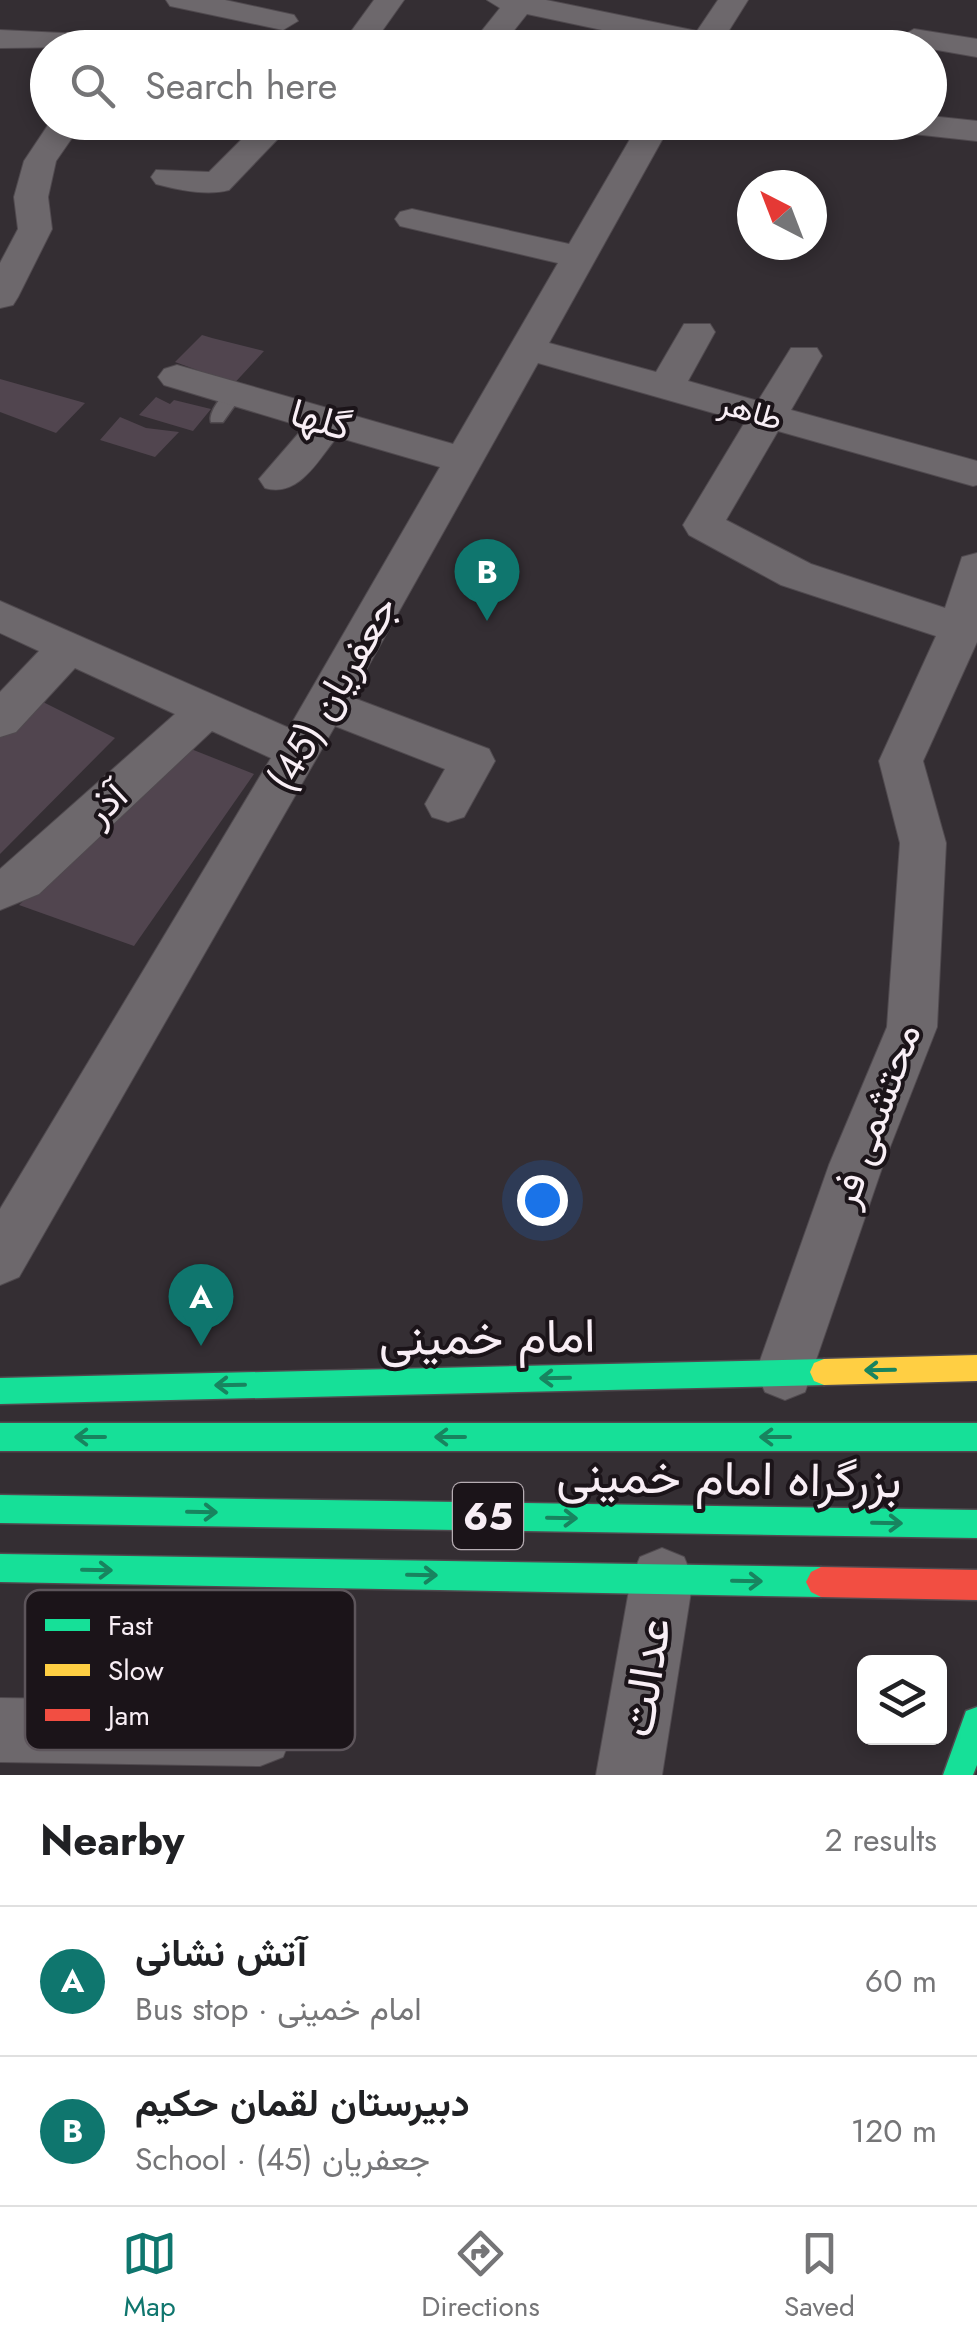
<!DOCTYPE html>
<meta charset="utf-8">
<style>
:root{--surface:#fff;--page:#f2f2f2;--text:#202124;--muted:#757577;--line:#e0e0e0;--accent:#0f766e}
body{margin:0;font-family:Jost,Vazirmatn,sans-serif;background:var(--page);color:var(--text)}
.controls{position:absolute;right:30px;bottom:30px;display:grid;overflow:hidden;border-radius:15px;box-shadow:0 5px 15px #0003}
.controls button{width:90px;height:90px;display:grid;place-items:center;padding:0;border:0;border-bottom:2px solid var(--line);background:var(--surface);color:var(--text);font:50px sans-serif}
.compass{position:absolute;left:737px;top:170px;width:90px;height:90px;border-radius:50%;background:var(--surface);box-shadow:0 5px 15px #0003;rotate:318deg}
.you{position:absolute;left:542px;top:1200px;width:35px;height:35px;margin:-25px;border:8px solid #fff;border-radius:50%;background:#1a73e8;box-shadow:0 0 0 15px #1a73e833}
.badge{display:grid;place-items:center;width:65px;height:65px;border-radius:50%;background:var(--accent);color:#fff;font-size:32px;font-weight:700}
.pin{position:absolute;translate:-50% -82px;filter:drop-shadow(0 2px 5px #0008)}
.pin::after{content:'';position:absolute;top:52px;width:35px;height:30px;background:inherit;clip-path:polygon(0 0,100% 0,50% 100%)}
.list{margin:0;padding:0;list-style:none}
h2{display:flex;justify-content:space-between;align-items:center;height:130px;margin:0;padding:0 40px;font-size:42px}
h2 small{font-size:32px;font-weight:400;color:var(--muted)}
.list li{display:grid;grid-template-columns:65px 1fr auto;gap:30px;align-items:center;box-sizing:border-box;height:150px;padding:0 40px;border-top:2px solid var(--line)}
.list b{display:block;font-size:38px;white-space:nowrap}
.list p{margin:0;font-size:32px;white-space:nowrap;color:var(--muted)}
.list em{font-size:32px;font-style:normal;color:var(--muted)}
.icon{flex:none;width:55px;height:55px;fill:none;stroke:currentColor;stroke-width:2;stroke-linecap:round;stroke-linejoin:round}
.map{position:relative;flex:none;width:977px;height:1775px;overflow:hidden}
.search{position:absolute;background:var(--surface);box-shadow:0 5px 15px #0003;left:30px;right:30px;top:30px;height:110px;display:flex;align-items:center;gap:25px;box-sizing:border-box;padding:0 35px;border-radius:55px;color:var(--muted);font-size:38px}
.sheet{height:430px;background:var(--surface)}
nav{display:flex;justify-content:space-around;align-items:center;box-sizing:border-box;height:140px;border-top:2px solid var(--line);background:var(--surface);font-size:28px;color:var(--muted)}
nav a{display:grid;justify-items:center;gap:5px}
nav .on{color:var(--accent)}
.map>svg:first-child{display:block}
.building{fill:#51454f}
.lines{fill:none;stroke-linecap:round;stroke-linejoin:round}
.lane-casing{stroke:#504a4f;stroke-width:3}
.street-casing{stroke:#504a4f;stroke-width:2}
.fast-casing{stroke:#504a4f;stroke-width:3}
.slow-casing{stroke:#504a4f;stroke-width:3}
.jam-casing{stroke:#504a4f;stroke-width:3}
.lane{fill:#6d686c;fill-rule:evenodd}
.street{fill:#6d686c;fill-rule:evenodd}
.fast{fill:#16e098;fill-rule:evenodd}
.slow{fill:#ffcf43;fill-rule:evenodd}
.jam{fill:#f24e42;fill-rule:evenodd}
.oneway{stroke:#18845f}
.labels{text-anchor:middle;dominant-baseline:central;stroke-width:8;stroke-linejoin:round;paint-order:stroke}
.far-street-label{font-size:32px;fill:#f8eef5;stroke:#1b1419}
.shield{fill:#1b1419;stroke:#b6adb3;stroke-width:2.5}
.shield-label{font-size:38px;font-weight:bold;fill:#f8eef5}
.street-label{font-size:40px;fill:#f8eef5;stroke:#1b1419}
.near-street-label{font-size:48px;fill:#f8eef5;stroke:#1b1419}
.key{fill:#1b1419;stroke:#5d555b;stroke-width:2.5}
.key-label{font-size:28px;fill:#f8eef5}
</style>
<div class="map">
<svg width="977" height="1775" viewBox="0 0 977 1775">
<rect width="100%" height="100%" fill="#342e33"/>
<g class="building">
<polygon points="202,335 212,338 264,351 230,388 191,377 197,370 175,362"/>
<polygon points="0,379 85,403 56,433 0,412"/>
<polygon points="156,397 170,404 174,400 211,409 193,431 139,415"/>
<polygon points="120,417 146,428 179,432 155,457 100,440"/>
<polygon points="43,702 115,738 0,854 0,726"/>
<polygon points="186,747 254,774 134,946 19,905"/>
</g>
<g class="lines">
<defs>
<path id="lane" d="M234,388L243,394L240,398L223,422H211C208,413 223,391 234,388Z"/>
<g id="street">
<polygon points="166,0 225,0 294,15 298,21 283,30 170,6"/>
<polygon points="374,0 404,0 370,48 339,48"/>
<polygon points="487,0 546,0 697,31 718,0 748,0 718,48 686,48 527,14 500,48 468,48 500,8"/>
<polygon points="914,29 977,39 977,57 903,44 899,38"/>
<polygon points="0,30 146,37 161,46 0,48"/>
<polygon points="930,116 977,121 977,141 895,132 879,122 930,122"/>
<polygon points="50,122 83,122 56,161 48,197 52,229 18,297 13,305 0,308 0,263 18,229 14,197 24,161"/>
<path d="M259,122H294L229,190C207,196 178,190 156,184L151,177L156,170L209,172Z"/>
<path d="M640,122H672L549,343L656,372L684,324H710L715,332L688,381L758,401L791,348H817L822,356L791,410L977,461V485L973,486L778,431L726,520L811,564L945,608L962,557L977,553V642L923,761L946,843L937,1027L883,1165L805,1392L785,1400L765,1392L756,1372L829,1165L887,1027L900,843L879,761L936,636L781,585L689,535L683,525L745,422L538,363L351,697L489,749L495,761L464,817L448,822L432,817L425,804L445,769L335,726L19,1277L0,1285V1209L271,758L212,731L39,894L0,910V869L175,714L75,668L16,732L0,737V692L39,651L0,633V601L289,728L440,467L337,437C318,460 299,498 265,488L259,479L304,427L164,385L158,377L164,369L177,365L453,444L558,263L400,226L395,219L400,212L412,209L569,244Z"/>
<polygon points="662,1548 684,1557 693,1579 662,1775 596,1775 631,1579 640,1557"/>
<polygon points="0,1698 260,1702 283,1711 292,1734 283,1757 260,1766 0,1762"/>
</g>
<g id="fast">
<polygon points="824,1359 834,1363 838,1372 834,1381 824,1385 0,1404 0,1378"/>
<rect x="0" y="1423" width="977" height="28"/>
<polygon points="0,1495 977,1510 977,1538 0,1523"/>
<polygon points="0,1554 821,1567 831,1572 836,1582 831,1592 821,1597 0,1582"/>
<polygon points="977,1707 977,1765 973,1775 943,1775 966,1711"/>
</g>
<polygon id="slow" points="977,1355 977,1381 824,1385 814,1381 810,1372 814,1363 824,1359"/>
<polygon id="jam" points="821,1567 977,1570 977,1600 821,1597 811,1592 806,1582 811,1572"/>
</defs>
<use href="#lane" class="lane-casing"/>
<use href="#street" class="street-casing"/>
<use href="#fast" class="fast-casing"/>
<use href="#slow" class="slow-casing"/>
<use href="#jam" class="jam-casing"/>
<use href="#lane" class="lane"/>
<use href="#street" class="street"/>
<use href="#fast" class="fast"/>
<use href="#slow" class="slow"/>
<use href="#jam" class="jam"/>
</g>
<defs><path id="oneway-shaft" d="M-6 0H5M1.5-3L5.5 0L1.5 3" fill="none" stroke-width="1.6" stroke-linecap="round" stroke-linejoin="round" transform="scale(2.5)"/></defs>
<g class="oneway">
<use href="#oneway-shaft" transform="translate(880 1370) rotate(179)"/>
<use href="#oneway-shaft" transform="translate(555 1378) rotate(179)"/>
<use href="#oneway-shaft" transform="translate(230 1385) rotate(179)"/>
<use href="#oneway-shaft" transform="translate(90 1437) rotate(180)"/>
<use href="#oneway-shaft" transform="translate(450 1437) rotate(180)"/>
<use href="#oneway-shaft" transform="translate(775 1437) rotate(180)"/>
<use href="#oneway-shaft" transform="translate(202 1512) rotate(1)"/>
<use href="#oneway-shaft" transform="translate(562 1518) rotate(1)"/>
<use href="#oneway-shaft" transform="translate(887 1523) rotate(1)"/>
<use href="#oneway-shaft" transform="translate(97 1570) rotate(1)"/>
<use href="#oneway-shaft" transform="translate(422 1575) rotate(1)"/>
<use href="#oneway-shaft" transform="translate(747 1581) rotate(1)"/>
</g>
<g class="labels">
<g class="far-street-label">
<text transform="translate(751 411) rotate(16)">طاهر</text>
</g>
<rect class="shield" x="453" y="1483" width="70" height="66" rx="8"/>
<g class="shield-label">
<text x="488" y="1516">65</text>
</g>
<g class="street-label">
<text transform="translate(321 419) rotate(16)">گلها</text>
<text transform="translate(332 693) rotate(-60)">جعفریان (45)</text>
<text transform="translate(105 803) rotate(-43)">آذر</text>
<text transform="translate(875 1115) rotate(-70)">محتشمی فر</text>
</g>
<g class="near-street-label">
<text transform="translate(487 1337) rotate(-1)">امام خمینی</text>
<text transform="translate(729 1478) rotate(1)">بزرگراه امام خمینی</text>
<text transform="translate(645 1677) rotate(-81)">عدالت</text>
</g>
</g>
<rect x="25" y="1590" width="330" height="160" rx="15" class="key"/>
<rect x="45" y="1619" width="45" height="12" fill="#16e098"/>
<rect x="45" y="1664" width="45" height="12" fill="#ffcf43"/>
<rect x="45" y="1709" width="45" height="12" fill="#f24e42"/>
<g class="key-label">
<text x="108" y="1635">Fast</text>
<text x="108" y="1680">Slow</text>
<text x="108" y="1725">Jam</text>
</g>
</svg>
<div class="controls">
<button><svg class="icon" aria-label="layers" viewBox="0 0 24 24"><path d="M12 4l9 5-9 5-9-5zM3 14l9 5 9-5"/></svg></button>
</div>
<svg class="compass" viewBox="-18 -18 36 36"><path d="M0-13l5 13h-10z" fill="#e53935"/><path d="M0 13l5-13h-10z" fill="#757577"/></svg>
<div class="you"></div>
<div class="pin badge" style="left:201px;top:1346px">A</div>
<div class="pin badge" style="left:487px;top:621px">B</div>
<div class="search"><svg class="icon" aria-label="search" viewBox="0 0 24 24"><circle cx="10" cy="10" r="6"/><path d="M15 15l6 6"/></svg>Search here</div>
</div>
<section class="sheet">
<h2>Nearby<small>2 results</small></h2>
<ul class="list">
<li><span class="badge">A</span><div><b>آتش نشانی</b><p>Bus stop · امام خمینی</p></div><em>60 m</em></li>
<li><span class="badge">B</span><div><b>دبیرستان لقمان حکیم</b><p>School · جعفریان (45)</p></div><em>120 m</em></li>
</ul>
</section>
<nav>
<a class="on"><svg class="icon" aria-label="map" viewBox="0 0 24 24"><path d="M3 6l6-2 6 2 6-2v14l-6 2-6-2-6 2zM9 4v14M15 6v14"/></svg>Map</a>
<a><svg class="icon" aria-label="directions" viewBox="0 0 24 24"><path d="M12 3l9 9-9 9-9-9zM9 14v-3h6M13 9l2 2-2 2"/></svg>Directions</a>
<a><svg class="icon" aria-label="saved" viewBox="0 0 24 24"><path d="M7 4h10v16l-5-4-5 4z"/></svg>Saved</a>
</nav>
